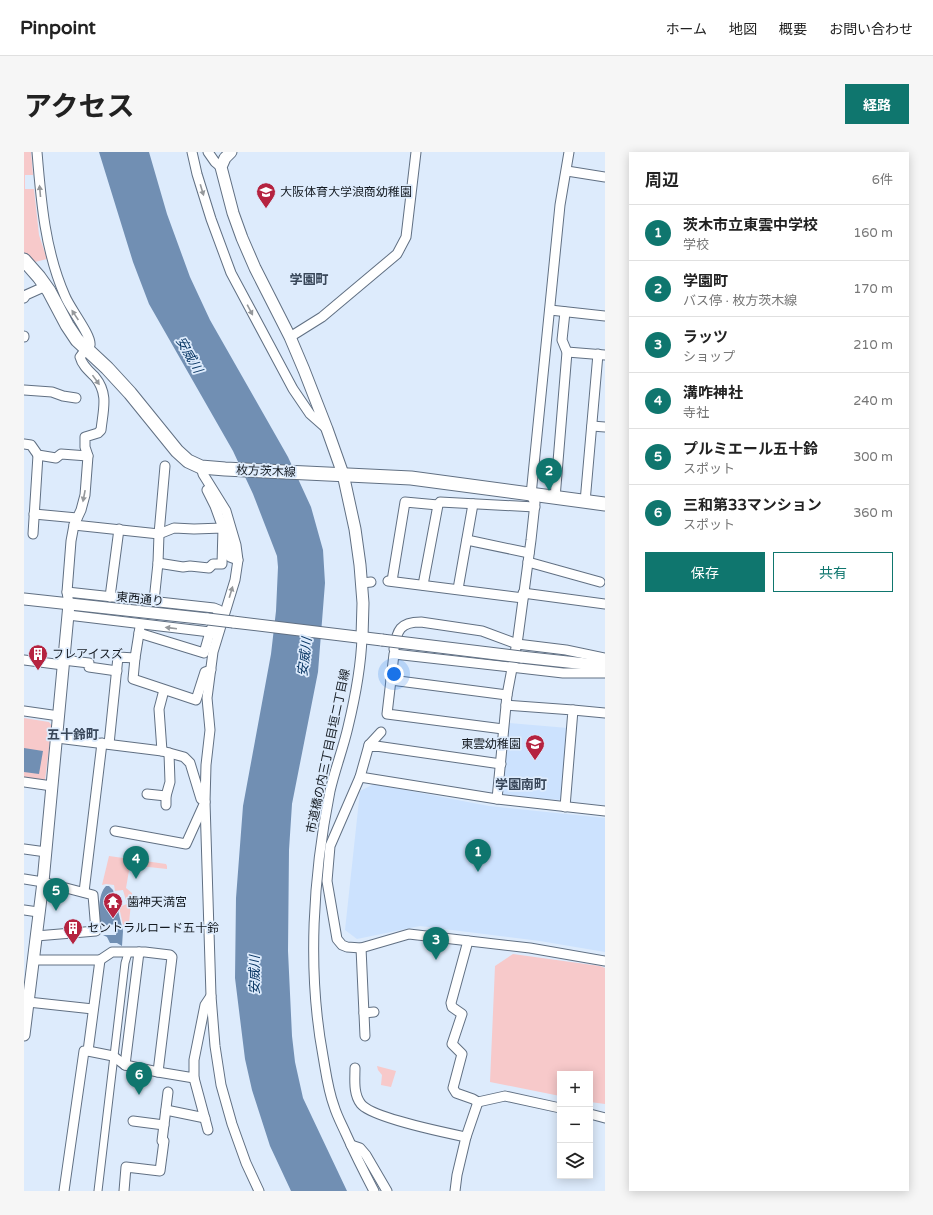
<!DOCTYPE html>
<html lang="ja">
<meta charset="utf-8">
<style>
:root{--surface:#fff;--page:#f6f6f6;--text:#222;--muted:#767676;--line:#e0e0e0;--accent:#0f766e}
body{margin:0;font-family:"Varela Round","Noto Sans JP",sans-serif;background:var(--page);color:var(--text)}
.controls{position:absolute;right:12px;bottom:12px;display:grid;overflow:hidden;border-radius:0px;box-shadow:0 2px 10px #0003}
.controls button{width:36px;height:36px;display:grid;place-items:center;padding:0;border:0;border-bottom:1px solid var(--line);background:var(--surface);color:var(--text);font:20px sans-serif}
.you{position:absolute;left:370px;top:522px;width:14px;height:14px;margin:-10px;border:3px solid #fff;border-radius:50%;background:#1a73e8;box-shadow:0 0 0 6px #1a73e833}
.badge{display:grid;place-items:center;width:26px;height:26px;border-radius:50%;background:var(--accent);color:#fff;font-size:13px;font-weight:700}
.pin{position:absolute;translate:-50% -33px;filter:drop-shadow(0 1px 2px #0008)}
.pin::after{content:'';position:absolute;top:21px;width:14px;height:12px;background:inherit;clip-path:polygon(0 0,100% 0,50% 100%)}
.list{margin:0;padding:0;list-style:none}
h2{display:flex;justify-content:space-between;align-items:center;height:52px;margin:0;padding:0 16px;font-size:17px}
h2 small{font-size:13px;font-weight:400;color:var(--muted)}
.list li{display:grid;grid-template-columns:26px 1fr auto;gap:12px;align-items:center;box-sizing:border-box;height:56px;padding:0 16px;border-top:1px solid var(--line)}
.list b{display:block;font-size:15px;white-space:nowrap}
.list p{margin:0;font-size:13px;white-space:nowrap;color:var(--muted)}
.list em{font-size:13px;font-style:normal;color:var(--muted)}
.actions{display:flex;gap:8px;padding:12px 16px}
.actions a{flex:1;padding:9px 0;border:1px solid var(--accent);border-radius:0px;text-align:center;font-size:14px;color:var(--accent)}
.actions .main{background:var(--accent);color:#fff}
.icon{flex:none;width:22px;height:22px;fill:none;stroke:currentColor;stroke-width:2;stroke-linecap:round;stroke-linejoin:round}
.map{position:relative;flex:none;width:581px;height:1039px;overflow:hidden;border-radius:0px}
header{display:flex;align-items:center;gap:24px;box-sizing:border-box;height:56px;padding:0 20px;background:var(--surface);border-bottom:1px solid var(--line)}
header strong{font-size:19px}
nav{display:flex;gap:22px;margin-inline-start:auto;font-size:14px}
.intro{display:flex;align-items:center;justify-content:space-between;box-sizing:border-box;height:96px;padding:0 24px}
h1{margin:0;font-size:28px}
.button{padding:10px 18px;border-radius:0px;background:var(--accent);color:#fff;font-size:14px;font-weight:700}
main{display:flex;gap:24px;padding:0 24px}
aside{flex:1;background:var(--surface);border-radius:0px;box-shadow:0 2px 10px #0003}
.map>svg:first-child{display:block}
.built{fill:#cce2fe}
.green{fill:#f7c9ca}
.water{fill:#718fb3}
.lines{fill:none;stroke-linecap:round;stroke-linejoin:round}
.pedestrian-casing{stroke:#617083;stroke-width:9}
.minor-casing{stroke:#617083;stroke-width:11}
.tertiary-casing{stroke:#617083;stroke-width:13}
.secondary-casing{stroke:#617083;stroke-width:15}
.pedestrian{stroke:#fff;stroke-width:7}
.minor{stroke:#fff;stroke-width:9}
.tertiary{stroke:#fff;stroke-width:11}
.secondary{stroke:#fff;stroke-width:13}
.tertiary-bridge-casing{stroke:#617083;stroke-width:13;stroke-linecap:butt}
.tertiary-bridge{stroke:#fff;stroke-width:11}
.oneway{fill:#95989b}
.labels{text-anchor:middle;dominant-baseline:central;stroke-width:3.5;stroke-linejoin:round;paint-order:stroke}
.poi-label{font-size:12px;fill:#141a21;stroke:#ddebfc;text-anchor:start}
.street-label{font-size:12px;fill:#141a21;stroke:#ddebfc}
.neighbourhood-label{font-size:13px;font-weight:bold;fill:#384658;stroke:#ddebfc}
.water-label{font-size:13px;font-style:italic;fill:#03315f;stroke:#ddebfc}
</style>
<header>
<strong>Pinpoint</strong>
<nav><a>ホーム</a><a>地図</a><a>概要</a><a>お問い合わせ</a></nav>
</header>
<div class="intro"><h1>アクセス</h1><a class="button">経路</a></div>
<main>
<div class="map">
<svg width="581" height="1039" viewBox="0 0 581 1039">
<rect width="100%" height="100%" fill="#ddebfc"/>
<g class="built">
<polygon points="485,571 544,576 537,646 535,648 478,643"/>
<polygon points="350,632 465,654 581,666 581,800 516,789 396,774 333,787 321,778 336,639"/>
</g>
<g class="green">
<polygon points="0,0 7,0 9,23 1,23 1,37 10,37 15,83 23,107 11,110 0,100"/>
<polygon points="0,566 25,570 28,574 21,628 18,630 0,628"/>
<polygon points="85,704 142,712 143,714 143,717 106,713 102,736 108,741 105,771 99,773 95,755 103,752 99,738 91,739 90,733 82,732 78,733"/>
<polygon points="489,802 576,814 581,816 581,952 566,950 566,922 536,922 536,944 466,930 471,814"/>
<polygon points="353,914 372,919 367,935 357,933 358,923 354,918"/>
</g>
<g class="water">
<polygon points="75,0 125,0 143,62 166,125 186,168 264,305 287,355 299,398 301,431 294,520 268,652 265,698 264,799 268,884 271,910 279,946 323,1039 267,1039 246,994 228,938 221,907 211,826 212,746 219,654 247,502 252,459 254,415 253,404 229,342 209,299 125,152 109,110"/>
<polygon points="0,596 19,599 15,622 0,620"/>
<path d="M82,734H85L89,738L99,779L98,794L93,791H86L83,785L79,783H92V772L77,774C74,763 74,742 82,734Z"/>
</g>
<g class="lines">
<defs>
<polyline id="pedestrian" points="74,1039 101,811 104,801"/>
<g id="minor">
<path d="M13,0C17,49 21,99 41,144C45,155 68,184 66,193C65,197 59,200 56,205C58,213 65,219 71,225C85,242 79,258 77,278L74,281L61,285V295L64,304L61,343L57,358L50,373L47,389L43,440L45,452"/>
<polyline points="168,0 173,22 187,67 207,121 269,237 286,262 303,277"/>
<polyline points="184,0 191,10 197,15"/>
<polyline points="543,19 581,25"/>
<polyline points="0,146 2,143 22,134"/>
<polyline points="526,158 581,164"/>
<polyline points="0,184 0,185"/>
<polyline points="266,185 298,165 373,102 382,85 392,0"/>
<polyline points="543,200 581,203"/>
<polyline points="0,238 28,240 39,244 52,246"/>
<polyline points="568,274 581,275"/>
<polyline points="0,292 7,293 14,303 32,306 37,302 64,304"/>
<polyline points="177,315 179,322 202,359 212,393 214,408 211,428 189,500 183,546 186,578 182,613 181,650 187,844 191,894 197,933 208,972 222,1011 235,1039"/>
<polyline points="531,346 543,200 538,188 541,160"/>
<polyline points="561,350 574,202"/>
<polyline points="10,362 53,366"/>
<polyline points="50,373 135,382 150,376 170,377 199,376 204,390 206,405 214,408"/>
<polyline points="9,382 14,303"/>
<polyline points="443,388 505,401"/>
<polyline points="504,410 576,430"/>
<polyline points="134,411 159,415 166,414 185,416 189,412 198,412 199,376 191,354 183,338"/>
<polyline points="364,429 499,446"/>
<polyline points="368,429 381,350 414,353 416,350 511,355"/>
<polyline points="338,431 347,430"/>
<polyline points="399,433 414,353"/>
<polyline points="434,437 449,352"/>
<polyline points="43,440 190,456 195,458 186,480 180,501 115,481"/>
<polyline points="499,441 581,452"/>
<polyline points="86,445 95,377"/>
<polyline points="130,449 134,411 135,382 141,314"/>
<polyline points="44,463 186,480 192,482"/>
<path d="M338,485C337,515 331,546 324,575C319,597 311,617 306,639C289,724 283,818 299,904C302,921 304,938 310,954C313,964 318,973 322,982C331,1002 340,1020 350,1039"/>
<path d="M370,497C373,478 376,470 397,470L458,479L493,492L542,498L581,506"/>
<polyline points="111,506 109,527 172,548 181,520 187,518"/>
<polyline points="0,508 39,513"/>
<polyline points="39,508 65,511 65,515 93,519"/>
<polyline points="367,528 483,543"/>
<polyline points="482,553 549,558 541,655"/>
<polyline points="549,558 581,561"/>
<polyline points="0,559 35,564"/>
<polyline points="479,577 363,562 370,502 539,521 581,521"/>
<polyline points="33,586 138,599 160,605 166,611 177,647 181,650 162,692 91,679"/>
<polyline points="85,592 94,505 111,506 116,475"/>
<polyline points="345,593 357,580"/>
<polyline points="138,599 135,557 140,538"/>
<polyline points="477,612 345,593 336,625 306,694 303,729 313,787 318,793 323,795 337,796 385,782 506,796 581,809"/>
<polyline points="336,625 473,647 581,659"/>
<polyline points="0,630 28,634"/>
<polyline points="123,642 142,644"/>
<polyline points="473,647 483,543 494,485 507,388 511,351 507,343 536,53 545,0"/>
<polyline points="142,653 142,644 146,630 145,601"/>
<polyline points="0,697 22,700"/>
<polyline points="0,727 19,730 69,743 72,779 12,784"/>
<polyline points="60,740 78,591"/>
<polyline points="0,758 14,760"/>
<polyline points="444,789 427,851 428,855 438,862 428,892 438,902 429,936 432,941 449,947 454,950 481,944 536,956"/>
<polyline points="337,796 341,884"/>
<polyline points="9,808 76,808 64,899 60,899 40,1039"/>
<polyline points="76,808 88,800 121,800 146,803 148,805 134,920"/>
<polyline points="4,850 69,857"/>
<polyline points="340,861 350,860"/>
<polyline points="64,899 89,904 101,913 134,920 170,926 170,908 181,853 187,844"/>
<polyline points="101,913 115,800"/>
<path d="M331,916C331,927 329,942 337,952C348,966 423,981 442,985"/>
<polyline points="170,926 184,978"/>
<polyline points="142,958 181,966"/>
<polyline points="566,962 581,966"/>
<polyline points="109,969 140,973"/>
<polyline points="327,993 336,996 342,1003 363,1039"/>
<polyline points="100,1039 102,1015 136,1019 140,989 138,989 144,940"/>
<polyline points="431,1039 433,1023 442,985 454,950"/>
</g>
<g id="tertiary">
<polyline points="207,0 201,6 197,15 209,61 218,86 231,116 266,185 280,218 303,277 319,322 331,377 336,413 339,451 338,485"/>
<polyline points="0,447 184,467"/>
<polyline points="209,470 358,488"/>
<polyline points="497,505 581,514"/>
<polyline points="0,883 19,730 45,452"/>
</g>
<polyline id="secondary" points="0,108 15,125 25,139 43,173 53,188 83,216 106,241 153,299 164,309 177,315 201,317 387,326 581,352"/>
</defs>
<use href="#pedestrian" class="pedestrian-casing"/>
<use href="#minor" class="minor-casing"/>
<use href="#tertiary" class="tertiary-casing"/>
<use href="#secondary" class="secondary-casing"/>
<use href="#pedestrian" class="pedestrian"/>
<use href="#minor" class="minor"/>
<use href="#tertiary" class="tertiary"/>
<use href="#secondary" class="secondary"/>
<defs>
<g id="tertiary-bridge">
<polyline points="184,467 209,470"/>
<polyline points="358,488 497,505"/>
</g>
</defs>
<use href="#tertiary-bridge" class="tertiary-bridge-casing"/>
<use href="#tertiary-bridge" class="tertiary-bridge"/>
</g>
<defs><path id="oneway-solid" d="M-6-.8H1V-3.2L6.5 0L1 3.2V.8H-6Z"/></defs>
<g class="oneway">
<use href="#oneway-solid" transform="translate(178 38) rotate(73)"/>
<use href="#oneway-solid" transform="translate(16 39) rotate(-95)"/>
<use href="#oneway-solid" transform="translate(226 158) rotate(62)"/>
<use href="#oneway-solid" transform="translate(51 163) rotate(-124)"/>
<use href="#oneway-solid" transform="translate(72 228) rotate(54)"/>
<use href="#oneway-solid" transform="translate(60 344) rotate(101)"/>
<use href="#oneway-solid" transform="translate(207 440) rotate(-73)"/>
<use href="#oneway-solid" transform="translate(147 476) rotate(-173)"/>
</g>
<defs>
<symbol id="school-pin" viewBox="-11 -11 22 30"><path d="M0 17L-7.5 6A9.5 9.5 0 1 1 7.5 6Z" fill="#b52340" stroke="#ddebfc"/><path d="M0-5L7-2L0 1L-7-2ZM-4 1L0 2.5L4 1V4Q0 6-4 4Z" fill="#fff"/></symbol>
<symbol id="building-pin" viewBox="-11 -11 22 30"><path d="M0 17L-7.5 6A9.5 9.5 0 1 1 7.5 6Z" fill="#b52340" stroke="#ddebfc"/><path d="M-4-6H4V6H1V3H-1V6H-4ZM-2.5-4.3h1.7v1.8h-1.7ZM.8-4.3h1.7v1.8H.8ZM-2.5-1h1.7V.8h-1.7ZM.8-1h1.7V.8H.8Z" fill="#fff"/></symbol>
<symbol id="temple-pin" viewBox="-11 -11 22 30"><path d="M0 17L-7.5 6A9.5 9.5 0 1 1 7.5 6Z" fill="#b52340" stroke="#ddebfc"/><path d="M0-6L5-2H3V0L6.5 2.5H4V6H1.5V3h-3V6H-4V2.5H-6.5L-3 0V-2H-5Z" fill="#fff"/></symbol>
</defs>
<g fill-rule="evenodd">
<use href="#school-pin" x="231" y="29" width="22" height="30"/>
<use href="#building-pin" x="3" y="491" width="22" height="30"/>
<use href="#school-pin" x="500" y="581" width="22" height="30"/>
<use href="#temple-pin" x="78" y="739" width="22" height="30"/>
<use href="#building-pin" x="38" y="765" width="22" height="30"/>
</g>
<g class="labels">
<g class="poi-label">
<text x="256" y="40">大阪体育大学浪商幼稚園</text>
<text x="28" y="502">フレアイスズ</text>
<text x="497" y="592" text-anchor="end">東雲幼稚園</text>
<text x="103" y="750">歯神天満宮</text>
<text x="63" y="776">セントラルロード五十鈴</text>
</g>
<g class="street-label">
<text transform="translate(242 319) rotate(2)">枚方茨木線</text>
<text transform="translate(116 447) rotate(6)">東西通り</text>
<text transform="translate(304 599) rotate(-78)">市道橋の内三丁目目垣二丁目線</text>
</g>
<g class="neighbourhood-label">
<text x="285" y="128">学園町</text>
<text x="49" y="583">五十鈴町</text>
<text x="497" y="633">学園南町</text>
</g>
<g class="water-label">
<text transform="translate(165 203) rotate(60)">安威川</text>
<text transform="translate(281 505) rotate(-83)">安威川</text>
<text transform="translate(231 823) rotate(-90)">安威川</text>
</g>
</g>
</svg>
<div class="controls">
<button>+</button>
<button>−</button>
<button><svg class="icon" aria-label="layers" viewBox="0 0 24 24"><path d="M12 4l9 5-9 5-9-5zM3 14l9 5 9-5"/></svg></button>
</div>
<div class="you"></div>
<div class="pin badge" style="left:454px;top:720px">1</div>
<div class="pin badge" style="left:525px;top:339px">2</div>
<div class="pin badge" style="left:412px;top:808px">3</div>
<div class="pin badge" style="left:112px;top:727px">4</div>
<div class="pin badge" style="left:32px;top:759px">5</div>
<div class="pin badge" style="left:115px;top:943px">6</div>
</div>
<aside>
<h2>周辺<small>6件</small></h2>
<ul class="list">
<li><span class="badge">1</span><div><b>茨木市立東雲中学校</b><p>学校</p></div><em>160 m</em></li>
<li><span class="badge">2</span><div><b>学園町</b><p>バス停 · 枚方茨木線</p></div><em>170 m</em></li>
<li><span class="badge">3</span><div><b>ラッツ</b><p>ショップ</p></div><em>210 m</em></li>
<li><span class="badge">4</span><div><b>溝咋神社</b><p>寺社</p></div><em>240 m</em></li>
<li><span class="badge">5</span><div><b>プルミエール五十鈴</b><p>スポット</p></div><em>300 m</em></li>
<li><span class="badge">6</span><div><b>三和第33マンション</b><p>スポット</p></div><em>360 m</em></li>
</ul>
<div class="actions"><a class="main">保存</a><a>共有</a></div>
</aside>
</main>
